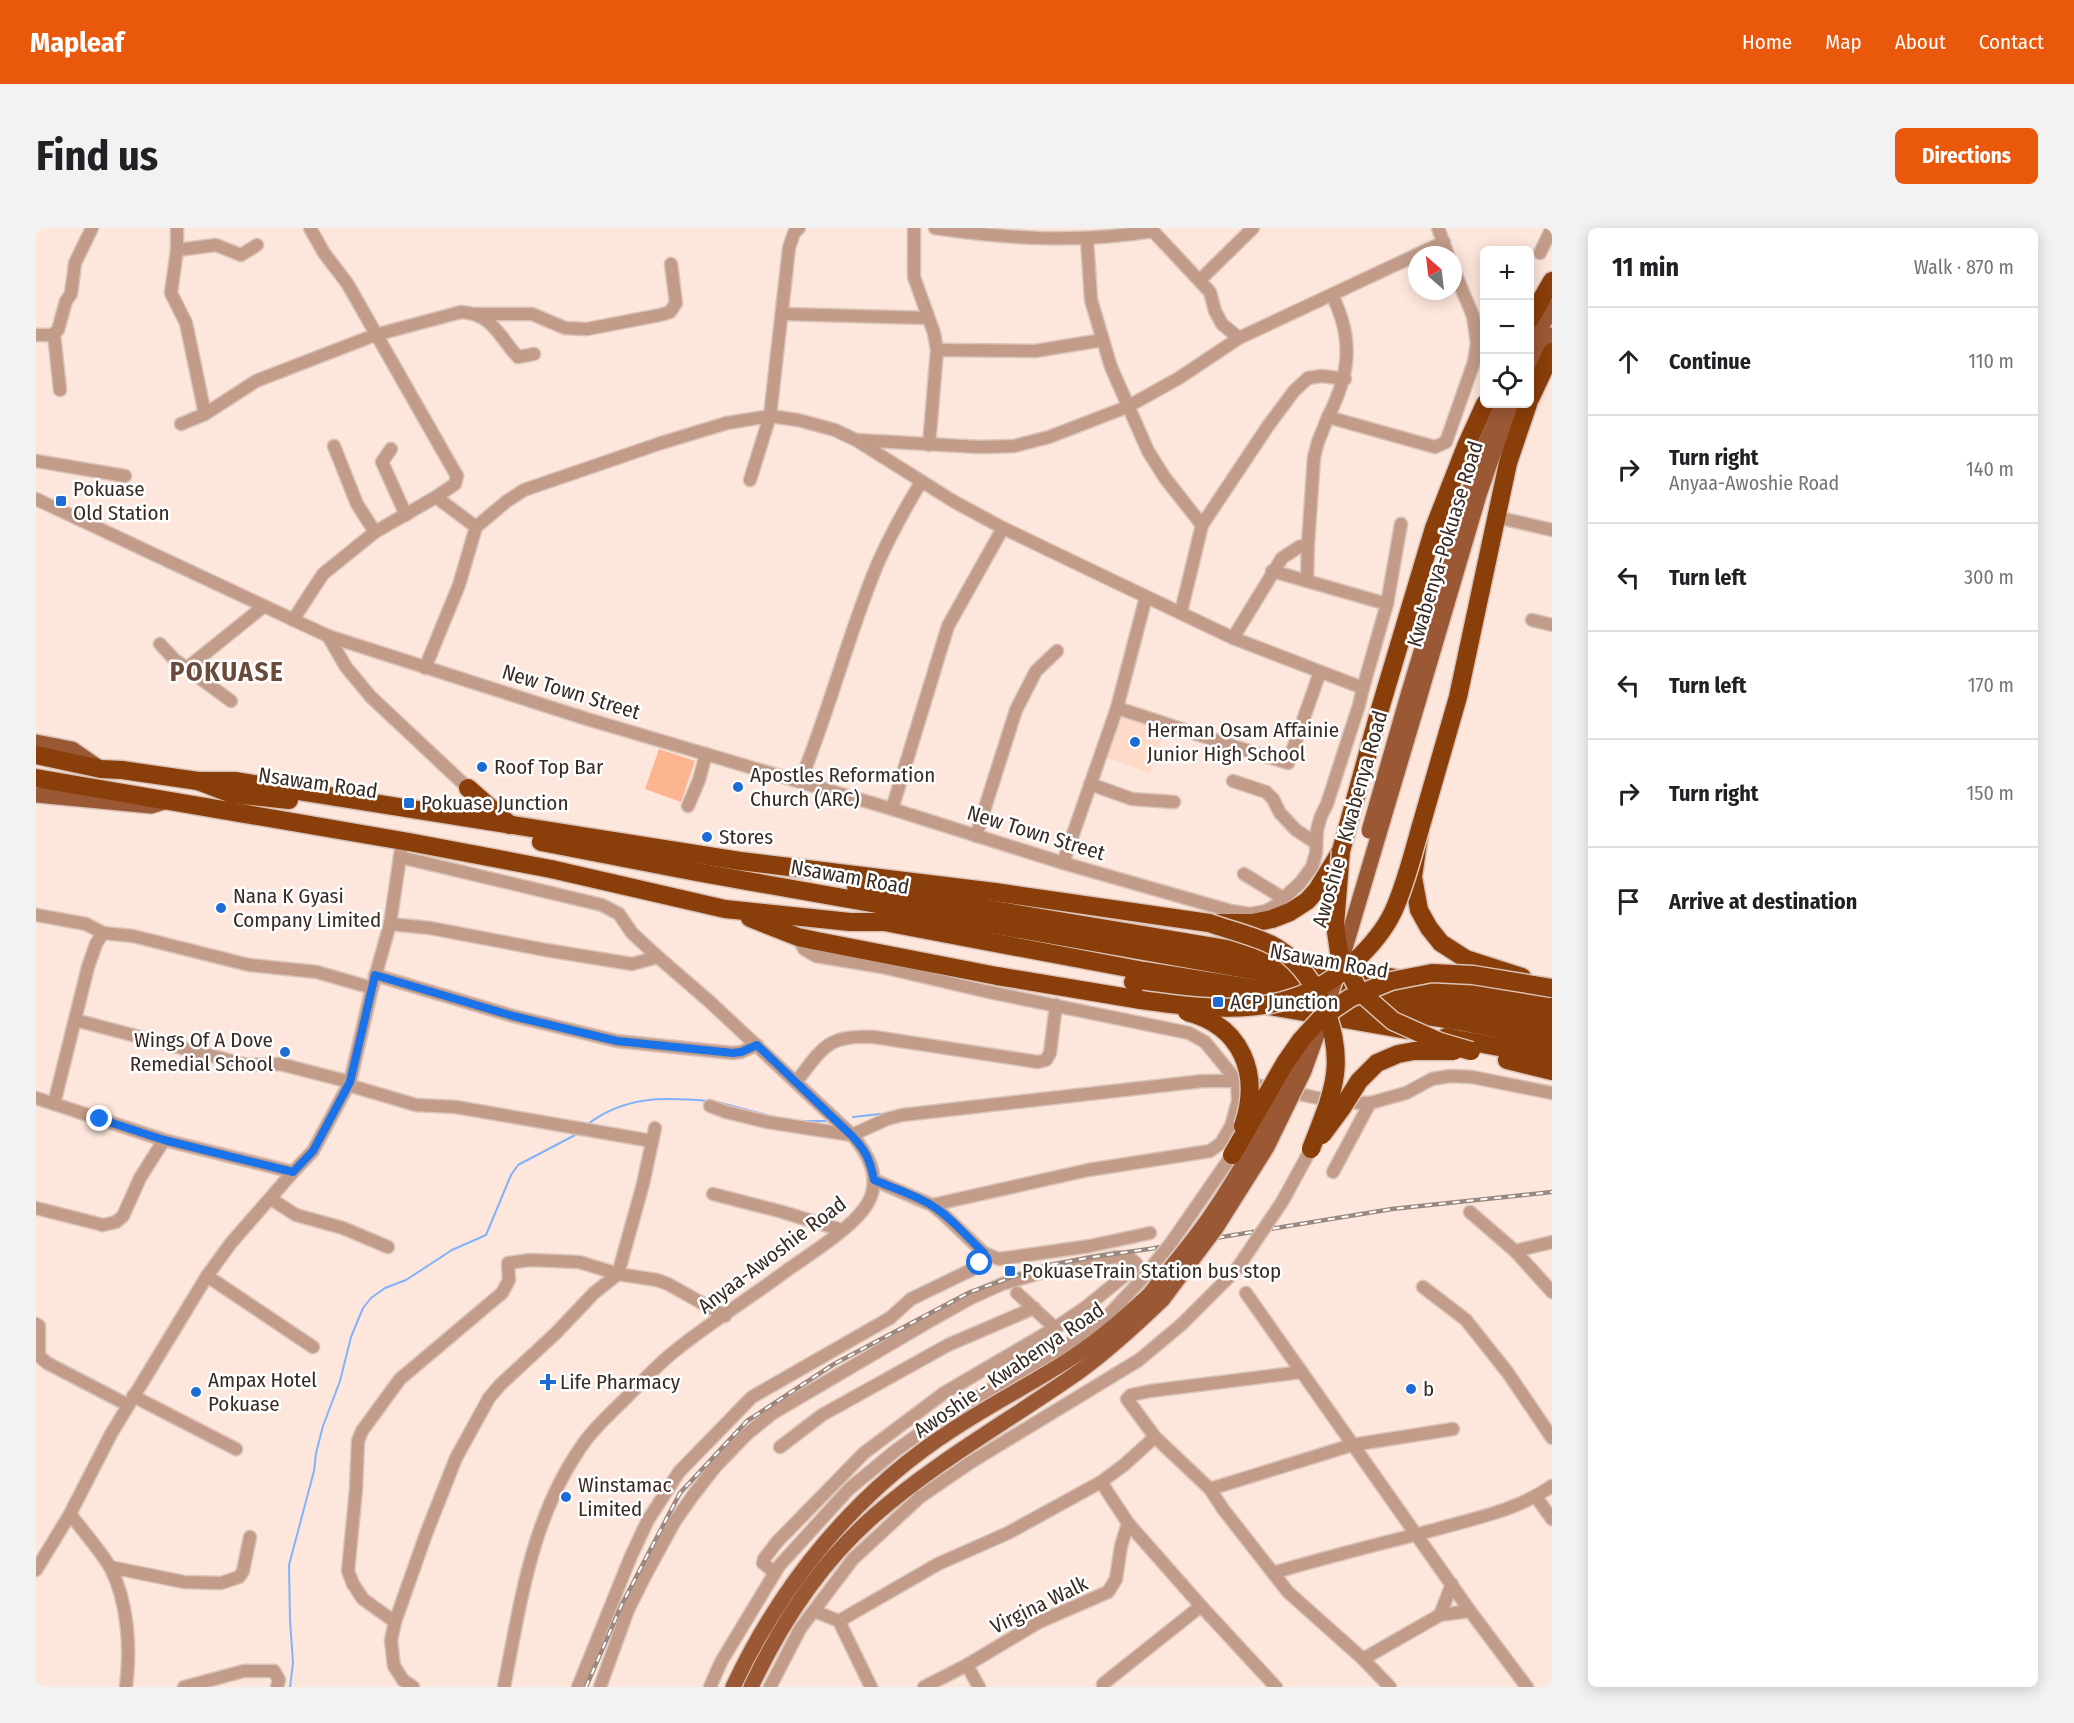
<!DOCTYPE html>
<meta charset="utf-8">
<style>
:root{--surface:#fff;--page:#f2f2f2;--text:#202124;--muted:#757577;--line:#e0e0e0;--accent:#ea580c}
body{margin:0;font-family:"Fira Sans Condensed",sans-serif;background:var(--page);color:var(--text)}
.controls{position:absolute;right:18px;top:18px;display:grid;overflow:hidden;border-radius:9px;box-shadow:0 3px 15px #0003}
.controls button{width:54px;height:54px;display:grid;place-items:center;padding:0;border:0;border-bottom:2px solid var(--line);background:var(--surface);color:var(--text);font:30px sans-serif}
.compass{position:absolute;left:1372px;top:18px;width:54px;height:54px;border-radius:50%;background:var(--surface);box-shadow:0 3px 15px #0003;rotate:332deg}
.stop{position:absolute;width:18px;height:18px;margin:-14px;border:4px solid #1a73e8;border-radius:50%;background:#fff}
.stop.end{background:#1a73e8;border-color:#fff;box-shadow:0 2px 6px #0008}
.list{margin:0;padding:0;list-style:none}
h2{display:flex;justify-content:space-between;align-items:center;height:78px;margin:0;padding:0 24px;font-size:26px}
h2 small{font-size:20px;font-weight:400;color:var(--muted)}
.list li{display:grid;grid-template-columns:39px 1fr auto;gap:18px;align-items:center;box-sizing:border-box;height:108px;padding:0 24px;border-top:2px solid var(--line)}
.list b{display:block;font-size:22px;white-space:nowrap}
.list p{margin:0;font-size:20px;white-space:nowrap;color:var(--muted)}
.list em{font-size:20px;font-style:normal;color:var(--muted)}
.icon{flex:none;width:33px;height:33px;fill:none;stroke:currentColor;stroke-width:2;stroke-linecap:round;stroke-linejoin:round}
.map{position:relative;flex:none;width:1516px;height:1459px;overflow:hidden;border-radius:9px}
header{display:flex;align-items:center;gap:36px;box-sizing:border-box;height:84px;padding:0 30px;background:var(--accent);color:#fff}
header strong{font-size:28px}
nav{display:flex;gap:33px;margin-inline-start:auto;font-size:21px}
.intro{display:flex;align-items:center;justify-content:space-between;box-sizing:border-box;height:144px;padding:0 36px}
h1{margin:0;font-size:42px}
.button{padding:15px 27px;border-radius:9px;background:var(--accent);color:#fff;font-size:21px;font-weight:700}
main{display:flex;gap:36px;padding:0 36px}
aside{flex:1;background:var(--surface);border-radius:9px;box-shadow:0 3px 15px #0003}
.map>svg:first-child{display:block}
.built{fill:#fedbc9}
.green{fill:#fcb590}
.lines{fill:none;stroke-linecap:round;stroke-linejoin:round}
.stream{stroke:#81b3fd;stroke-width:2}
.minor-casing{stroke:#dac4ba;stroke-width:15}
.major-casing{stroke:#dac4ba;stroke-width:18}
.highway-casing{stroke:#dac4ba;stroke-width:21}
.minor{stroke:#c39c89;stroke-width:12}
.major{stroke:#9b5834;stroke-width:15}
.highway{stroke:#8a3e09;stroke-width:18}
.rail-casing{stroke:#9a887f;stroke-width:4.5}
.rail{stroke:#fff;stroke-width:2;stroke-dasharray:7;stroke-linecap:butt}
.minor-bridge-casing{stroke:#dac4ba;stroke-width:15;stroke-linecap:butt}
.major-bridge-casing{stroke:#dac4ba;stroke-width:18;stroke-linecap:butt}
.highway-bridge-casing{stroke:#dac4ba;stroke-width:21;stroke-linecap:butt}
.minor-bridge{stroke:#c39c89;stroke-width:12}
.major-bridge{stroke:#9b5834;stroke-width:15}
.highway-bridge{stroke:#8a3e09;stroke-width:18}
.route{stroke:#1a73e8;stroke-width:8}
.poi-dot{fill:#1d6cd6;stroke:#fff;stroke-width:2}
.labels{text-anchor:middle;dominant-baseline:central;stroke-width:5;stroke-linejoin:round;paint-order:stroke}
.poi-label{font-size:21px;fill:#392b24;stroke:#fff;text-anchor:start}
.street-label{font-size:21px;fill:#392b24;stroke:#fff}
.district-label{font-size:27px;font-weight:bold;letter-spacing:1.5px;fill:#694a3b;stroke:#fff}
</style>
<header>
<strong>Mapleaf</strong>
<nav><a>Home</a><a>Map</a><a>About</a><a>Contact</a></nav>
</header>
<div class="intro"><h1>Find us</h1><a class="button">Directions</a></div>
<main>
<div class="map">
<svg width="1516" height="1459" viewBox="0 0 1516 1459">
<rect width="100%" height="100%" fill="#fde6db"/>
<polygon class="built" points="1084,483 1130,500 1114,545 1067,528"/>
<polygon class="green" points="623,521 659,533 645,574 609,561"/>
<g class="lines">
<g class="stream">
<polyline points="681,874 742,890"/>
<polyline points="817,889 853,885"/>
<polyline points="763,893 790,893"/>
<path d="M552,896C589,868 628,869 672,873"/>
<polyline points="254,1459 257,1435 254,1392 253,1337 278,1243 280,1225 287,1198 304,1153 315,1109 327,1080 335,1070 349,1060 370,1052 416,1022 450,1007 475,947 482,937 541,906"/>
</g>
<defs>
<g id="minor">
<polyline points="141,0 141,22 135,65 150,95 169,186"/>
<polyline points="878,0 878,49 898,105 901,122 893,217"/>
<path d="M899,0C973,11 1043,15 1117,3"/>
<polyline points="1114,0 1174,64 1179,83 1186,96 1203,110"/>
<polyline points="1402,0 1412,27"/>
<polyline points="1051,11 1055,72 1075,139 1112,223 1129,250 1166,297"/>
<polyline points="141,22 180,17 205,27 221,17"/>
<polyline points="1504,25 1516,0"/>
<polyline points="1164,52 1217,0"/>
<path d="M1296,67C1318,111 1314,146 1292,189L1399,219L1410,214L1438,134L1441,115L1437,88L1417,40"/>
<polyline points="439,86 496,86 529,100 551,101 624,87 634,84 640,75 635,36"/>
<polyline points="747,86 892,90"/>
<polyline points="18,106 24,162"/>
<polyline points="0,107 16,107 22,102 30,73 35,66 39,35 56,0"/>
<polyline points="901,122 999,123 1067,112"/>
<path d="M145,196L169,186L220,153L339,107L425,84C456,85 464,110 482,129L498,126"/>
<polyline points="821,212 943,219 978,218 1013,209 1091,179 1143,150 1203,110 1408,14"/>
<polyline points="298,218 321,276 339,304"/>
<polyline points="355,221 346,234 370,287"/>
<polyline points="0,233 89,248"/>
<polyline points="714,252 734,188 753,20 758,5 763,0"/>
<polyline points="400,269 440,299"/>
<polyline points="0,271 292,408 551,491 856,581 1027,635 1195,683 1214,686 1230,683 1239,678 1264,655 1276,639 1280,625 1281,602 1285,588 1291,576 1323,477 1327,460"/>
<polyline points="1460,289 1516,302"/>
<polyline points="1236,343 1351,376"/>
<polyline points="1271,353 1272,316"/>
<polyline points="1145,384 1166,297 1232,198 1258,163 1272,150 1286,148 1309,151"/>
<polyline points="257,392 287,346 339,304 400,269 419,256 421,248 311,55 288,25 274,0"/>
<polyline points="1496,392 1516,397"/>
<polyline points="292,408 310,439 335,469 432,560"/>
<polyline points="1197,410 1246,330 1263,319 1272,316 1278,229 1282,214 1292,189"/>
<polyline points="124,416 138,431 195,473"/>
<polyline points="151,440 228,378"/>
<polyline points="389,440 423,357 440,299 471,273 488,262 625,215 691,195 734,188 762,192 799,202 820,212 917,273 967,300 1069,349 1197,410 1327,460 1351,376 1365,296"/>
<path d="M1081,480C1138,498 1194,518 1252,535L1284,444"/>
<polyline points="1197,553 1230,564 1237,571 1244,585 1260,602 1280,615"/>
<path d="M764,554C792,486 810,415 837,347C850,314 867,284 885,254"/>
<polyline points="1054,556 1096,571 1138,574"/>
<polyline points="652,578 663,552 670,526"/>
<polyline points="856,581 912,398 967,300"/>
<polyline points="940,608 980,482 1000,443 1021,423"/>
<path d="M364,629L566,677L583,686L596,705L622,729L674,774L816,907C832,926 845,948 833,973C820,998 774,1026 750,1043C714,1070 675,1094 640,1122C622,1136 607,1153 591,1169C577,1183 562,1196 550,1212C496,1285 485,1372 468,1459"/>
<polyline points="1027,635 1081,480 1110,369"/>
<polyline points="1208,646 1247,670"/>
<polyline points="0,687 50,696 67,705 97,708 213,737 281,744 336,760"/>
<polyline points="354,696 394,700 510,722 596,736 622,729"/>
<polyline points="762,709 768,721 780,728 846,739 953,764 1153,805 1169,814 1201,853 1202,873 1195,898 1185,915 1174,923 1052,942 896,977"/>
<polyline points="339,747 477,788 581,813 697,825 705,824 721,817"/>
<polyline points="39,792 211,837 244,836 314,854"/>
<path d="M760,854C787,820 791,806 838,809L1002,834L1010,832L1014,825L1020,777"/>
<polyline points="312,857 380,877 420,879 616,913"/>
<polyline points="0,870 128,912 257,944"/>
<polyline points="18,876 52,739 60,716 67,705"/>
<polyline points="674,878 690,884 731,894 816,907 851,891 866,887 1167,853 1201,853 1301,874 1334,875 1370,865 1396,851 1414,848 1436,849 1516,865"/>
<polyline points="1297,944 1334,875"/>
<polyline points="838,952 896,977 907,986 948,1025 963,1031 1054,1018 1114,1005"/>
<polyline points="677,966 743,983 806,1002"/>
<polyline points="235,971 260,987 307,1000 352,1019"/>
<polyline points="0,980 67,997 80,994 87,988 104,950 128,912"/>
<polyline points="1434,984 1479,1023 1516,1064"/>
<polyline points="1479,1023 1516,1014"/>
<polyline points="171,1048 277,1119"/>
<polyline points="1387,1059 1430,1092 1472,1145 1516,1210"/>
<polyline points="1210,1065 1434,1383 1491,1459"/>
<polyline points="0,1096 3,1098 3,1128 11,1135 92,1177"/>
<polyline points="1266,1144 1114,1163 1095,1167 1091,1171 1119,1209 1174,1261 1187,1281 1252,1364 1327,1431 1354,1459"/>
<polyline points="97,1168 200,1221"/>
<polyline points="744,1219 786,1187 912,1117 998,1080"/>
<polyline points="1065,1254 1092,1295 1165,1378 1240,1459"/>
<polyline points="1174,1261 1316,1217 1417,1201"/>
<polyline points="1500,1269 1516,1291"/>
<path d="M34,1286C47,1303 63,1321 74,1339C92,1373 95,1421 90,1459"/>
<polyline points="74,1339 148,1354 185,1355 203,1349 207,1343 214,1309"/>
<polyline points="0,1342 34,1286 75,1206 171,1048 195,1015 257,944 277,923 314,854 336,760 354,696 365,622"/>
<polyline points="739,1345 727,1335 728,1331 741,1314 828,1225 908,1165 1019,1100"/>
<path d="M1237,1345C1293,1328 1349,1315 1405,1300C1444,1289 1483,1281 1516,1258"/>
<polyline points="778,1383 803,1393 835,1459"/>
<polyline points="1404,1387 1416,1356"/>
<polyline points="803,1393 902,1336 972,1305 1065,1254 1088,1237 1119,1209"/>
<polyline points="359,1394 327,1371 317,1356 312,1343 320,1261 322,1213 326,1203 364,1151 466,1065 473,1052 472,1035 494,1032 543,1034 582,1046 607,956 619,900"/>
<polyline points="1327,1431 1404,1387 1434,1383"/>
<polyline points="931,1437 943,1459"/>
<polyline points="1067,1456 1165,1378"/>
<polyline points="148,1459 208,1443 238,1443 243,1452 241,1459"/>
<polyline points="377,1459 367,1452 358,1438 355,1412 359,1394 390,1306 420,1230 453,1170 464,1157 520,1105 558,1065 582,1046 621,1052 632,1056 689,1088"/>
<polyline points="542,1459 595,1328 612,1292 643,1244 716,1169 854,1090 875,1071 935,1042 944,1035 948,1025"/>
<polyline points="564,1459 592,1382 610,1346 639,1293 658,1266 680,1238 711,1206 737,1185 892,1094 935,1070 966,1056 1008,1044 1079,1029 1095,1031 1100,1035 1098,1040 1050,1079 1019,1100 981,1065"/>
<polyline points="674,1459 685,1434 743,1338 813,1261 859,1223 908,1188 1043,1110 1069,1091 1105,1052"/>
<polyline points="734,1459 764,1401 817,1331 884,1269 935,1234 1103,1132 1146,1096"/>
<polyline points="888,1459 931,1437 1003,1394 1072,1364 1080,1351 1085,1318 1092,1295"/>
</g>
<g id="major">
<polyline points="1494,120 1516,80"/>
<polyline points="1494,146 1516,107"/>
<polyline points="1372,467 1445,225 1467,176"/>
<polyline points="1383,471 1443,267 1456,229 1480,176"/>
<polyline points="0,514 36,521 62,539"/>
<polyline points="0,567 115,578 128,574"/>
<path d="M697,1459C745,1356 820,1264 916,1202C955,1176 997,1155 1037,1129C1065,1111 1090,1088 1114,1066"/>
<path d="M715,1459C745,1395 786,1333 839,1287C902,1232 976,1191 1044,1143C1074,1121 1100,1097 1127,1071"/>
</g>
<g id="highway">
<polyline points="1494,91 1516,53"/>
<polyline points="1494,171 1516,124"/>
<polyline points="0,527 65,541 86,542 162,553 196,566 253,572"/>
<polyline points="0,550 373,614 515,641 689,681 814,694 848,694 1108,743 1266,768"/>
<polyline points="162,553 199,553 704,633 959,664 1173,695 1216,695 1236,691 1254,684 1271,673 1281,662 1305,623 1344,481 1398,300 1430,218 1449,176"/>
<polyline points="432,560 474,597"/>
<polyline points="505,614 660,644 1516,795"/>
<polyline points="820,658 856,665 1298,739 1516,779"/>
<polyline points="714,690 762,709 781,713 961,748 1105,772"/>
<polyline points="1486,749 1430,731 1405,715 1393,700 1383,682 1377,649 1384,601 1422,469 1472,235 1492,176"/>
<polyline points="1097,754 1371,802"/>
<polyline points="1296,773 1423,793 1516,812"/>
<polyline points="1410,809 1516,829"/>
<polyline points="1471,832 1516,843"/>
</g>
</defs>
<use href="#minor" class="minor-casing"/>
<use href="#major" class="major-casing"/>
<use href="#highway" class="highway-casing"/>
<use href="#minor" class="minor"/>
<use href="#major" class="major"/>
<use href="#highway" class="highway"/>
<defs>
<polyline id="rail" points="550,1459 586,1376 644,1265 711,1193 798,1136 934,1064 1008,1038 1056,1029 1113,1021 1356,981 1516,964"/>
</defs>
<use href="#rail" class="rail-casing"/>
<use href="#rail" class="rail"/>
<defs>
<g id="minor-bridge">
<polyline points="1105,1052 1135,1015 1196,927"/>
<polyline points="1146,1096 1200,1042 1246,974 1275,921"/>
</g>
<g id="major-bridge">
<polyline points="1333,603 1372,467"/>
<path d="M1114,1066C1134,1040 1155,1016 1173,990C1210,937 1239,879 1266,821"/>
<polyline points="1127,1071 1180,1000 1231,919 1268,843 1285,796 1307,727 1383,471"/>
</g>
<g id="highway-bridge">
<polyline points="1305,623 1299,697 1303,724 1323,763 1357,793 1404,814 1435,823"/>
<path d="M1173,695C1193,702 1215,707 1234,716C1277,737 1305,800 1299,846C1296,871 1284,897 1275,921"/>
<path d="M1105,772C1182,783 1256,791 1318,734C1333,720 1348,703 1357,684C1369,658 1376,629 1384,601"/>
<path d="M1151,784C1206,798 1225,846 1207,898"/>
<polyline points="1286,907 1306,880 1323,853 1341,835 1362,826 1378,823 1418,823"/>
<polyline points="1196,927 1249,835 1265,812 1286,789 1314,770 1355,753 1396,745 1437,747 1516,760"/>
</g>
</defs>
<use href="#minor-bridge" class="minor-bridge-casing"/>
<use href="#major-bridge" class="major-bridge-casing"/>
<use href="#highway-bridge" class="highway-bridge-casing"/>
<use href="#minor-bridge" class="minor-bridge"/>
<use href="#major-bridge" class="major-bridge"/>
<use href="#highway-bridge" class="highway-bridge"/>
</g>
<g class="lines">
<path class="route" d="M64,891L128,912L257,944L277,923L314,854L339,747L477,788L581,813L697,825L705,824L721,817L816,908C830,923 834,932 838,952C857,960 877,966 895,977C915,989 931,1009 948,1025L944,1035"/>
</g>
<g class="poi-dot">
<rect x="19" y="267" width="12" height="12" rx="3"/>
<circle cx="1099" cy="514" r="6"/>
<circle cx="446" cy="539" r="6"/>
<circle cx="702" cy="559" r="6"/>
<rect x="367" y="569" width="12" height="12" rx="3"/>
<circle cx="671" cy="609" r="6"/>
<circle cx="185" cy="680" r="6"/>
<rect x="1176" y="768" width="12" height="12" rx="3"/>
<circle cx="249" cy="824" r="6"/>
<rect x="968" y="1037" width="12" height="12" rx="3"/>
<path d="M509 1145h6v6h6v6h-6v6h-6v-6h-6v-6h6z"/>
<circle cx="1375" cy="1161" r="6"/>
<circle cx="160" cy="1164" r="6"/>
<circle cx="530" cy="1269" r="6"/>
</g>
<g class="labels">
<g class="poi-label">
<text x="37" y="261">Pokuase<tspan x="37" dy="24">Old Station</tspan></text>
<text x="1111" y="502">Herman Osam Affainie<tspan x="1111" dy="24">Junior High School</tspan></text>
<text x="458" y="539">Roof Top Bar</text>
<text x="714" y="547">Apostles Reformation<tspan x="714" dy="24">Church (ARC)</tspan></text>
<text x="385" y="575">Pokuase Junction</text>
<text x="683" y="609">Stores</text>
<text x="197" y="668">Nana K Gyasi<tspan x="197" dy="24">Company Limited</tspan></text>
<text x="1194" y="774">ACP Junction</text>
<text x="237" y="812" text-anchor="end">Wings Of A Dove<tspan x="237" dy="24">Remedial School</tspan></text>
<text x="986" y="1043">PokuaseTrain Station bus stop</text>
<text x="172" y="1152">Ampax Hotel<tspan x="172" dy="24">Pokuase</tspan></text>
<text x="524" y="1154">Life Pharmacy</text>
<text x="1387" y="1161">b</text>
<text x="542" y="1257">Winstamac<tspan x="542" dy="24">Limited</tspan></text>
</g>
<g class="street-label">
<text transform="translate(1409 316) rotate(-73)">Kwabenya-Pokuase Road</text>
<text transform="translate(535 464) rotate(17)">New Town Street</text>
<text transform="translate(282 555) rotate(8)">Nsawam Road</text>
<text transform="translate(1314 591) rotate(-74)">Awoshie - Kwabenya Road</text>
<text transform="translate(1000 605) rotate(17)">New Town Street</text>
<text transform="translate(814 649) rotate(10)">Nsawam Road</text>
<text transform="translate(1293 733) rotate(10)">Nsawam Road</text>
<text transform="translate(736 1027) rotate(-37)">Anyaa-Awoshie Road</text>
<text transform="translate(973 1142) rotate(-34)">Awoshie - Kwabenya Road</text>
<text transform="translate(1003 1377) rotate(-26)">Virgina Walk</text>
</g>
<g class="district-label">
<text x="191" y="444">POKUASE</text>
</g>
</g>
</svg>
<div class="controls">
<button>+</button>
<button>−</button>
<button><svg class="icon" aria-label="locate" viewBox="0 0 24 24"><circle cx="12" cy="12" r="6"/><path d="M12 2v4M12 18v4M2 12h4M18 12h4"/></svg></button>
</div>
<svg class="compass" viewBox="-18 -18 36 36"><path d="M0-13l5 13h-10z" fill="#e53935"/><path d="M0 13l5-13h-10z" fill="#757577"/></svg>
<div class="stop" style="left:944px;top:1035px"></div>
<div class="stop end" style="left:64px;top:891px"></div>
</div>
<aside>
<h2>11 min<small>Walk · 870 m</small></h2>
<ul class="list">
<li><svg class="icon" aria-label="ahead" viewBox="0 0 24 24"><path d="M12 20V5M6 11l6-6 6 6"/></svg><div><b>Continue</b></div><em>110 m</em></li>
<li><svg class="icon" aria-label="right" viewBox="0 0 24 24"><path d="M7 20v-9h11M14 6l5 5-5 5"/></svg><div><b>Turn right</b><p>Anyaa-Awoshie Road</p></div><em>140 m</em></li>
<li><svg class="icon" aria-label="left" viewBox="0 0 24 24"><path d="M17 20v-9H6M10 6l-5 5 5 5"/></svg><div><b>Turn left</b></div><em>300 m</em></li>
<li><svg class="icon" aria-label="left" viewBox="0 0 24 24"><path d="M17 20v-9H6M10 6l-5 5 5 5"/></svg><div><b>Turn left</b></div><em>170 m</em></li>
<li><svg class="icon" aria-label="right" viewBox="0 0 24 24"><path d="M7 20v-9h11M14 6l5 5-5 5"/></svg><div><b>Turn right</b></div><em>150 m</em></li>
<li><svg class="icon" aria-label="arrive" viewBox="0 0 24 24"><path d="M6 21V4h12l-3 4 3 4H6"/></svg><div><b>Arrive at destination</b></div></li>
</ul>
</aside>
</main>
